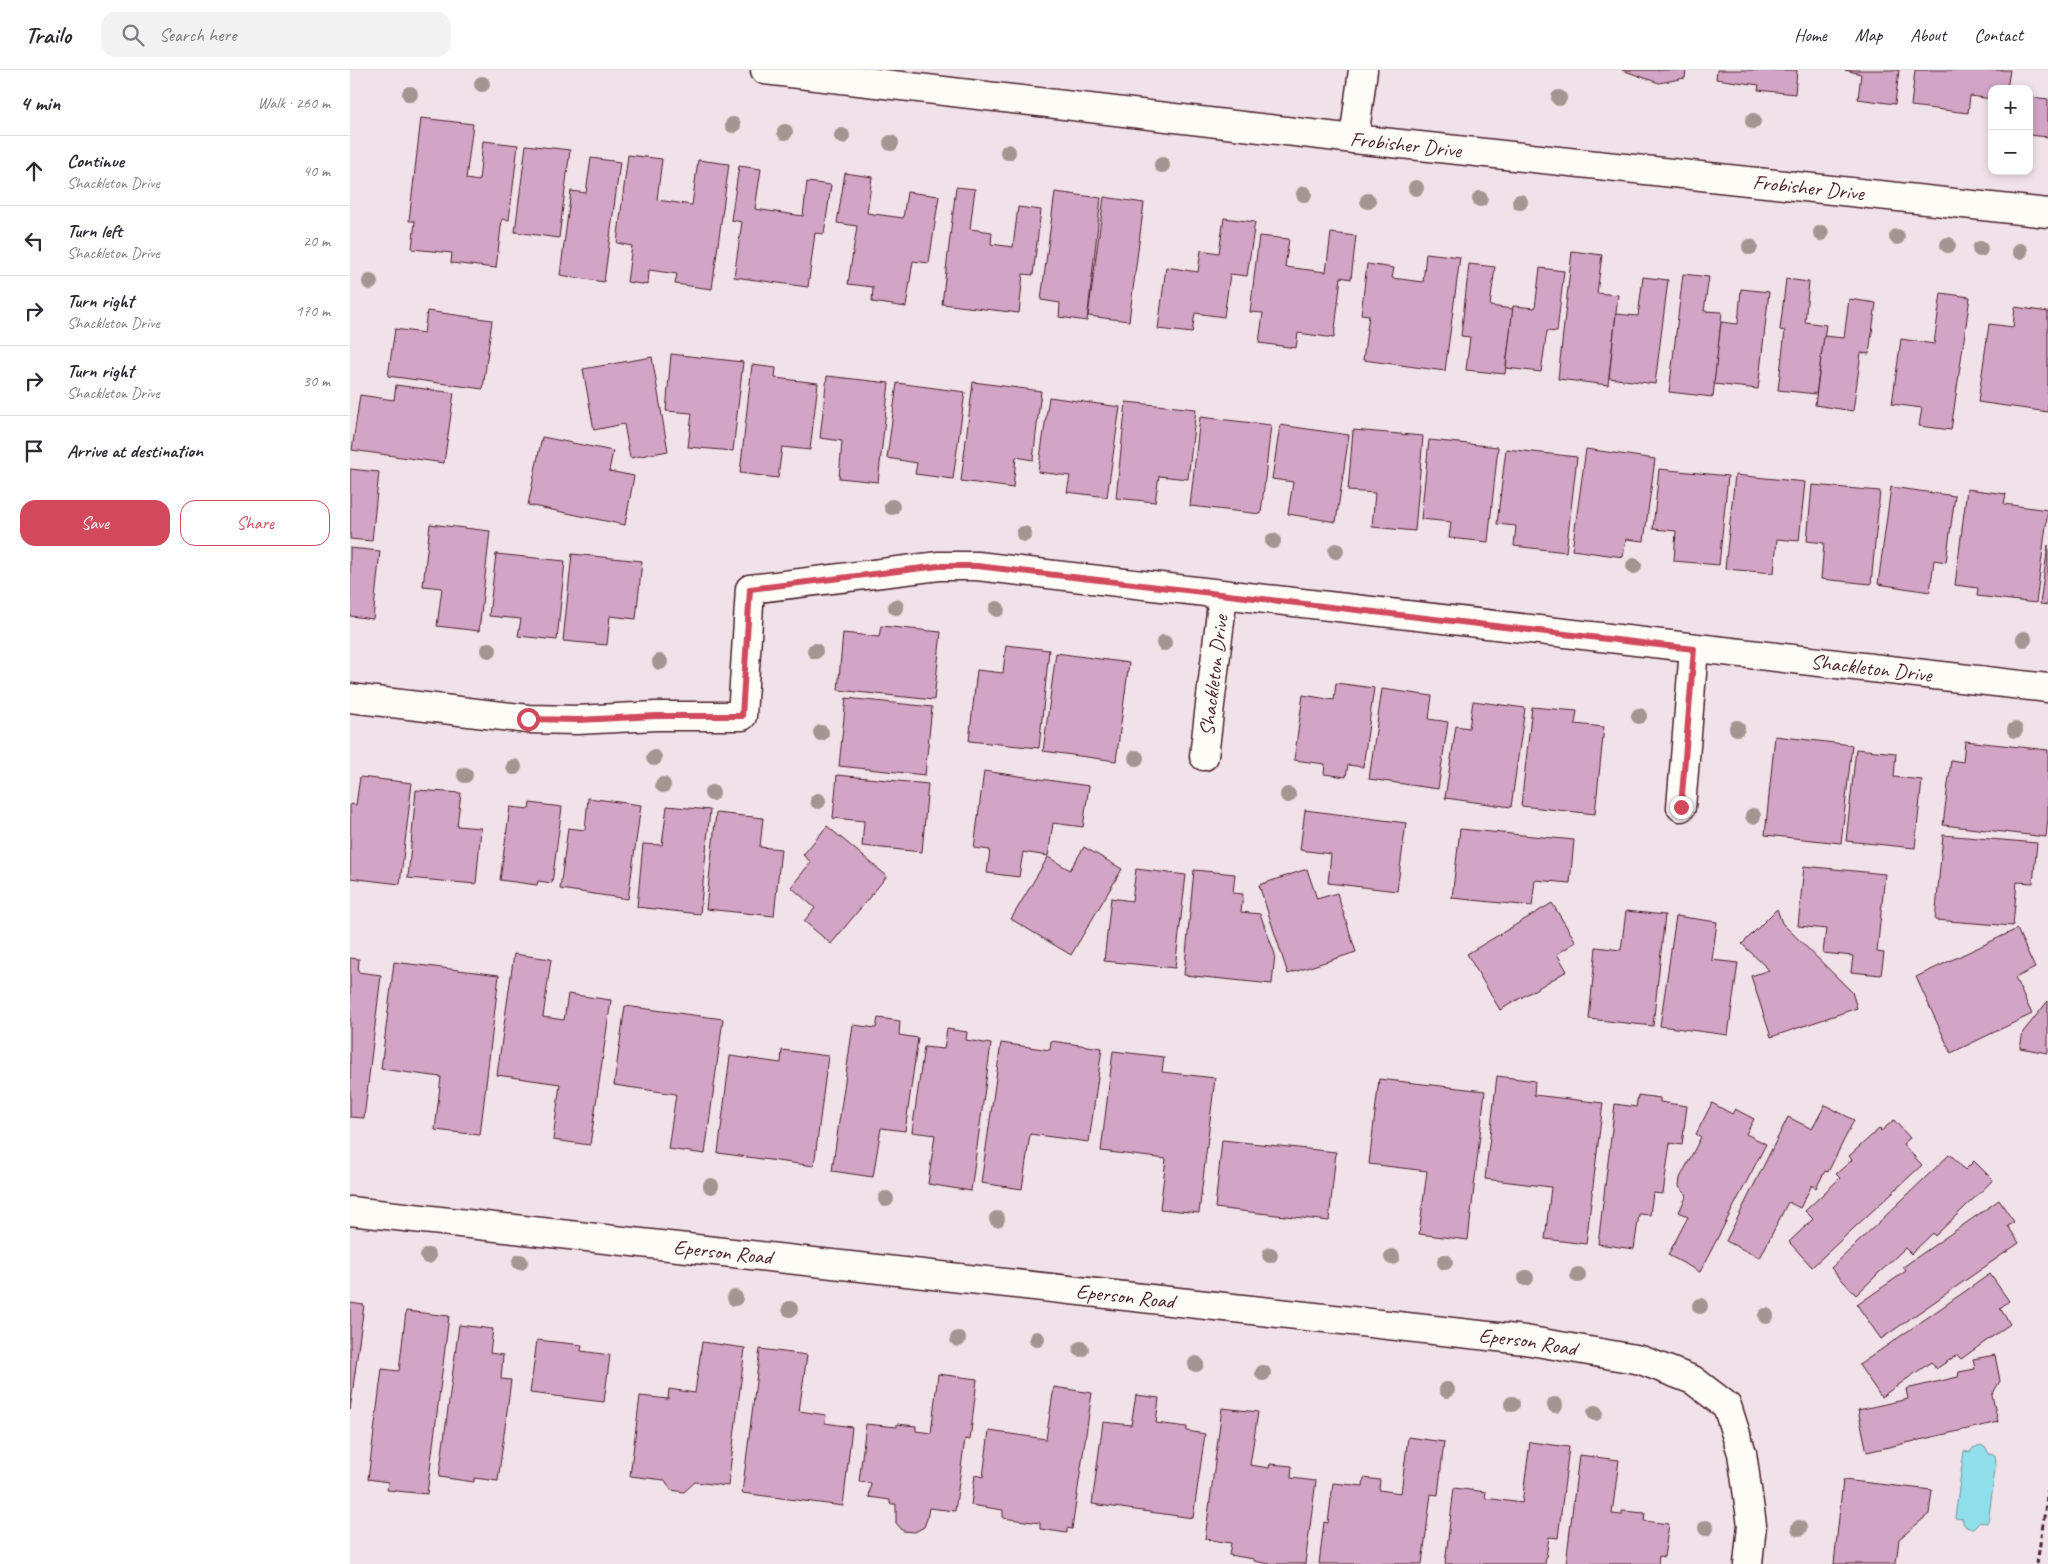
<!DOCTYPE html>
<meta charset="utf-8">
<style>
:root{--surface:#fff;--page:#f2f2f3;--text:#2b2b33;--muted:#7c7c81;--line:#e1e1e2;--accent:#d1495b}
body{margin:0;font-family:Caveat,sans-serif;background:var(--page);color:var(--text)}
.controls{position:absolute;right:15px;top:15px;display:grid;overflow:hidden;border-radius:10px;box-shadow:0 2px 8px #0003}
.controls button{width:45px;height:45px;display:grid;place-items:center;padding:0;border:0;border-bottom:1px solid var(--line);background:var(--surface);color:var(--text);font:25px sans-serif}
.stop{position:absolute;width:15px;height:15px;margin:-11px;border:4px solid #d1495b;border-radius:50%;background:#fff}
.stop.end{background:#d1495b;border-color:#fff;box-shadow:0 1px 5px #0008}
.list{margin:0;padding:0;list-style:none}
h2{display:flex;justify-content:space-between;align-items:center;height:65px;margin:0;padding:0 20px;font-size:21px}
h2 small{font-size:16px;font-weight:400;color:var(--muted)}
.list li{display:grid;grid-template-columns:32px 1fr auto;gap:15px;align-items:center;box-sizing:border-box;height:70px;padding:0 20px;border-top:1px solid var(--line)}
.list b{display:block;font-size:19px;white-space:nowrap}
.list p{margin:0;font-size:16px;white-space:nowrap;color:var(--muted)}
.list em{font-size:16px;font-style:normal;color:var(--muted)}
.actions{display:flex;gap:10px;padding:15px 20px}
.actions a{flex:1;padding:11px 0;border:1px solid var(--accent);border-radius:15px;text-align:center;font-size:18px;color:var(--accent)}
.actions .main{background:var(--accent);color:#fff}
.icon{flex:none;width:28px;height:28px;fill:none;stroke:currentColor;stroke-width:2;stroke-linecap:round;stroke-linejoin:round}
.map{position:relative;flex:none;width:1698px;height:1494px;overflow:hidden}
header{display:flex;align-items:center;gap:30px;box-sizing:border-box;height:70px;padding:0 25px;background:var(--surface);border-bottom:1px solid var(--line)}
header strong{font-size:24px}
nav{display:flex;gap:28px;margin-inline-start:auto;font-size:18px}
.search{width:350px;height:45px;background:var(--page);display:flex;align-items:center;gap:12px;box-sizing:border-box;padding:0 18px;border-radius:15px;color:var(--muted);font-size:19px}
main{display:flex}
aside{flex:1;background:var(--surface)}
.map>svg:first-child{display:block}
.water{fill:#8fe0eb;stroke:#73939e}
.building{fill:#d2a4c5;stroke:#4a1f2b}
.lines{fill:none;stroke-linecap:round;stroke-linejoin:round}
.minor-casing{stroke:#4a1f2b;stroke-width:31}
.path{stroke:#4a1f2b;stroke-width:3;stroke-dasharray:5 4;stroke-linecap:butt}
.minor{stroke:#fdfcf7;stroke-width:28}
.tree{fill:#a59592}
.route{stroke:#d1495b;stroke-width:6}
.labels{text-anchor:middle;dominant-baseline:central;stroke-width:5;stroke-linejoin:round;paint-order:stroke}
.street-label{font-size:21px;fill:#4a1f2b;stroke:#fdfcf7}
</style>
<header>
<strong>Trailo</strong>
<div class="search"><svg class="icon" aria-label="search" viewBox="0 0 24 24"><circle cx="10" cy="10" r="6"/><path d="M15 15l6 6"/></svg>Search here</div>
<nav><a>Home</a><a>Map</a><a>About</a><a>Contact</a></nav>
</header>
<main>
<aside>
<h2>4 min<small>Walk · 260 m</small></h2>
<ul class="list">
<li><svg class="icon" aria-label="ahead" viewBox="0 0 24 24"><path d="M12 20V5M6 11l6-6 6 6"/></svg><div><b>Continue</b><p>Shackleton Drive</p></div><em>40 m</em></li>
<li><svg class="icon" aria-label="left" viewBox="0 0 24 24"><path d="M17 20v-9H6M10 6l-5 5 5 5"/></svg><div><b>Turn left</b><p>Shackleton Drive</p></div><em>20 m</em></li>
<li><svg class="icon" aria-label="right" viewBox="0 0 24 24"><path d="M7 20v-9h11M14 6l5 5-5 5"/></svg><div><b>Turn right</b><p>Shackleton Drive</p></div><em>170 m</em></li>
<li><svg class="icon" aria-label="right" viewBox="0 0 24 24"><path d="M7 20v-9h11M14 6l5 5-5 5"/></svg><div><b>Turn right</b><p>Shackleton Drive</p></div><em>30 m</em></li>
<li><svg class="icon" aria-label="arrive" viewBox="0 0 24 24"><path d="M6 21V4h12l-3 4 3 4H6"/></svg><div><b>Arrive at destination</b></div></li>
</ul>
<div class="actions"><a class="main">Save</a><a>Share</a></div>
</aside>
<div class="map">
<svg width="1698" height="1494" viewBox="0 0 1698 1494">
<rect width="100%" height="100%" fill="#f0e2e8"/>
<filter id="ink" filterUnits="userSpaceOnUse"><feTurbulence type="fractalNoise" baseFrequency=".02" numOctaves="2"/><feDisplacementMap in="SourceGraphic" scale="10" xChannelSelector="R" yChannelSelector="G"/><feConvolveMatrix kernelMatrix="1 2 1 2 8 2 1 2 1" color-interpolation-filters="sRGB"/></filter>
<g filter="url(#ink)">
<polygon class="water" points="1631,1375 1636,1378 1639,1384 1645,1385 1646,1392 1638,1453 1629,1452 1622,1459 1616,1457 1613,1453 1613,1449 1605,1448 1614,1381 1620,1382 1623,1378"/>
<g class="building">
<polygon points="1272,0 1336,0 1335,8 1309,13"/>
<polygon points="1367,0 1447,0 1445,24 1408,20 1409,15 1366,9"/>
<polygon points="1495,0 1549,0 1545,34 1508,29 1511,4"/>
<polygon points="1565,0 1660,0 1657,19 1642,19 1642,29 1620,26 1618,43 1561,36"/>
<polygon points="1681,27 1698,29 1698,67 1679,65"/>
<polygon points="71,48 123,54 116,109 129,111 133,71 168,75 159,150 152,149 146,198 101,193 102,183 62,179 65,151 59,151"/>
<polygon points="176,75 220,80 209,168 165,162"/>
<polygon points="278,85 312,89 307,130 342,135 348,90 379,94 362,219 325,214 327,204 299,200 298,215 277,212 282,176 267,173"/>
<polygon points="241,88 270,92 254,212 210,205 221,121 236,123"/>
<polygon points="389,96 411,99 405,139 453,146 457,112 481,115 474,164 465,163 458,217 384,207 392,152 381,150"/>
<polygon points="495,103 522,107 517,143 553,148 557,122 589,126 579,193 563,191 556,237 522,232 523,217 498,214 507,156 487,153"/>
<polygon points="606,117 625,119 620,159 642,162 641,174 663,177 668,137 691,140 683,205 673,204 669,243 592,234"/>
<polygon points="705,122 751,128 737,251 709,247 710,233 691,230"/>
<polygon points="754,127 794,133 779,251 738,246"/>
<polygon points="874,148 905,152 897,206 880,204 874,247 845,243 842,263 808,259 816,197 848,202 851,180 869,183"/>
<polygon points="981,163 1006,166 1001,209 991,207 984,268 948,263 946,278 909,273 913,243 900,242 909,166 939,169 935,197 976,202"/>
<polygon points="1222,181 1252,185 1247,223 1268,225 1258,315 1208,309"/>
<polygon points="1076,183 1110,187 1095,301 1013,290 1019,245 1011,244 1017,194 1044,198 1042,208 1073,212"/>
<polygon points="1119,194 1145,197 1140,236 1163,239 1155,304 1116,300 1120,267 1111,266"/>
<polygon points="1190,198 1214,201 1207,262 1197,261 1191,302 1156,298 1163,236 1185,238"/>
<polygon points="1333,204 1359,207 1354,241 1372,242 1363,327 1319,322"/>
<polygon points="1293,207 1318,210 1305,314 1259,308 1266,244 1288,246"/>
<polygon points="1436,209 1459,212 1455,252 1476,255 1466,324 1428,320 1435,261 1430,260"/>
<polygon points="1391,219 1419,222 1408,319 1364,314 1371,252 1388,254"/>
<polygon points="1591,223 1620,227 1601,360 1569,356 1572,338 1542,334 1551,269 1584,274"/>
<polygon points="1499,229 1526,233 1519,284 1511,283 1503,341 1465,335 1474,266 1494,268"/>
<polygon points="1665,237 1698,242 1698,342 1628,332 1639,254 1663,257"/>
<polygon points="77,241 142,250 133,319 38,306 45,259 74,263"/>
<polygon points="321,284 393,292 383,381 338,377 342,343 316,341"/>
<polygon points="302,287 318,381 280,388 274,354 244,360 233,299"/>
<polygon points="402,295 426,298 425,308 468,313 460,380 432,377 428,408 390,403"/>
<polygon points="477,306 539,313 528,412 489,408 492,371 470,368"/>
<polygon points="623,312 691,321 683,390 666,387 663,418 611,411"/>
<polygon points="547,313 615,322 603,409 565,404 567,393 537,388"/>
<polygon points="46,315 104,323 94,393 2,380 10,325 44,330"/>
<polygon points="699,327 770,337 757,427 717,422 720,406 688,402"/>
<polygon points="776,332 846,339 838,409 809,406 805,432 766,428"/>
<polygon points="850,347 921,355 911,444 840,436"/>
<polygon points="930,355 999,365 986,452 938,444 943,412 922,409"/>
<polygon points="1003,360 1073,366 1065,461 1022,457 1025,423 998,421"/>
<polygon points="192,367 263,381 259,401 284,406 275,455 178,435"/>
<polygon points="1079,370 1148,377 1138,472 1099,468 1101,452 1071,449"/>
<polygon points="1156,379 1227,387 1216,482 1164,476 1166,456 1147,454"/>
<polygon points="1236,379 1305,389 1294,471 1276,469 1273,487 1222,480"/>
<polygon points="0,399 29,402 22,471 0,469"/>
<polygon points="1309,399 1378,406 1369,495 1324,491 1326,461 1303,459"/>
<polygon points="1385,405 1455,412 1449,471 1427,469 1424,503 1375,499"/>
<polygon points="1462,415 1530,421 1521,514 1471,509 1474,473 1457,471"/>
<polygon points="1541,417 1605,426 1596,492 1584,490 1580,522 1528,514"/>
<polygon points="1617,419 1656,424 1654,434 1698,440 1686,533 1627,526 1628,518 1605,515"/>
<polygon points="80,454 140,461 129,561 87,556 92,518 73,516"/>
<polygon points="1698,475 1698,535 1690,534"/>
<polygon points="0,478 30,481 23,549 0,546"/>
<polygon points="146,484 215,491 207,570 168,566 171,549 139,546"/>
<polygon points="222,484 292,491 286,549 260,546 257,575 213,571"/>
<polygon points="531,556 591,562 584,630 488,620 493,563 529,567"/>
<polygon points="656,575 699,580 689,678 619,671 627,600 653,603"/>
<polygon points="706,583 779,593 766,691 693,681"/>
<polygon points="986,613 1024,618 1013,697 998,695 996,707 974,704 975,694 944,690 953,625 984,630"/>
<polygon points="1032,619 1082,626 1079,649 1098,652 1088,719 1019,709"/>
<polygon points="496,628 582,637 575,705 489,696"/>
<polygon points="1123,631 1175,638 1161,737 1095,728 1106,656 1119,658"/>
<polygon points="1182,637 1227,641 1225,654 1254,657 1245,744 1171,736"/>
<polygon points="1425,666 1502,675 1491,773 1415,765"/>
<polygon points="1615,671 1698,680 1698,748 1696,767 1593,755 1601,690 1613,692"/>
<polygon points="1506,679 1546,683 1544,707 1572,710 1565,778 1496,771"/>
<polygon points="634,701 739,716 733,757 703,753 698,786 673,782 669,807 637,803 640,780 624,778"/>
<polygon points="487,705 578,714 572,782 512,776 514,751 483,748"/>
<polygon points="10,707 62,713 50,814 0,808 0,734 6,735"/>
<polygon points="66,720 111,723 107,756 131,758 126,814 58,808"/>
<polygon points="238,728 291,735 278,829 210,819 218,758 235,760"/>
<polygon points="180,733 212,737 202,813 188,811 187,815 150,810 160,737 179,739"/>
<polygon points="317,736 360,740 350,844 287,837 293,774 312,775"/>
<polygon points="955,740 1056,753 1047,821 978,813 981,784 950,780"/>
<polygon points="366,743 413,748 410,777 431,779 424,846 356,839"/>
<polygon points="477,756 537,806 481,874 454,851 465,838 441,817 461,792 453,785"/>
<polygon points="1110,759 1224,770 1220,813 1185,810 1182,836 1102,828"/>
<polygon points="1593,765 1687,773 1683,813 1667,812 1663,856 1585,850"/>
<polygon points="734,777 772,799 721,885 661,849 698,787 720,800"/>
<polygon points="1454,796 1535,804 1527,882 1534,883 1531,905 1501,902 1503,886 1473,883 1476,859 1448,856"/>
<polygon points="786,799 836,805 825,898 754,891 761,828 782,831"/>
<polygon points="957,799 967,829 987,823 1006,882 938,904 909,815"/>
<polygon points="844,800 885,804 883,823 893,824 891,842 910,844 925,884 922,914 834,905"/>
<polygon points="1202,833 1226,872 1207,884 1217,901 1150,940 1117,884"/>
<polygon points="1427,839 1432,853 1502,922 1507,938 1421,967 1401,906 1419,900 1392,874"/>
<polygon points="1276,841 1315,845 1303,956 1239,949 1246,877 1271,880"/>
<polygon points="1326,846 1367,852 1362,890 1388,893 1378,965 1310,956"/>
<polygon points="1667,859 1685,898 1665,908 1682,944 1601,983 1566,907"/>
<polygon points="164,884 201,889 193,947 214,950 218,924 261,930 240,1075 203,1070 210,1014 147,1005"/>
<polygon points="0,888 9,889 8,902 31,905 14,1048 0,1047"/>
<polygon points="44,892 149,905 130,1065 85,1060 91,1007 31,999"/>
<polygon points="1698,931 1698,983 1670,978 1673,962"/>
<polygon points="275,936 373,949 355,1084 318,1079 326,1024 264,1015"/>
<polygon points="528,948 550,951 549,965 568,968 555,1061 531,1058 523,1107 482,1101 503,955 526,958"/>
<polygon points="597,959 617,962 616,970 641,974 621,1121 578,1114 585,1065 562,1062 574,977 594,979"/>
<polygon points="701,971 752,978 739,1072 680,1064 672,1119 631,1113 651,973 700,980"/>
<polygon points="432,980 478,986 464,1096 368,1083 380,986 431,993"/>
<polygon points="763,981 814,987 812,1002 865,1008 849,1143 810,1139 816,1089 751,1081"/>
<polygon points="1147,1006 1185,1011 1184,1025 1253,1033 1236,1174 1195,1169 1201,1117 1135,1109"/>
<polygon points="1029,1009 1135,1021 1118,1170 1069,1164 1077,1101 1019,1094"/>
<polygon points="1288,1025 1310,1028 1310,1032 1337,1036 1332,1075 1320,1073 1313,1124 1303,1123 1300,1145 1289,1144 1284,1179 1248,1174 1265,1034 1286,1037"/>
<polygon points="1362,1033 1382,1044 1385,1039 1404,1049 1396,1064 1416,1074 1350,1202 1318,1185 1338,1147 1329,1142 1337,1125 1329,1117 1330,1108 1351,1067 1346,1064"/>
<polygon points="1475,1035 1504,1050 1478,1102 1475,1101 1466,1118 1462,1115 1450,1138 1438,1132 1410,1188 1376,1171 1438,1047 1462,1059"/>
<polygon points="1544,1050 1560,1068 1553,1074 1572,1095 1462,1197 1439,1172 1463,1149 1455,1141 1490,1108 1486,1104 1502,1090 1499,1086 1530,1058 1531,1061"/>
<polygon points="872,1070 986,1082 979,1151 865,1138"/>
<polygon points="1600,1084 1615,1100 1624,1091 1643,1110 1585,1166 1583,1163 1561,1184 1555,1178 1506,1225 1481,1198"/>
<polygon points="1649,1130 1664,1152 1658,1156 1669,1173 1531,1269 1507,1235 1556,1201 1553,1197"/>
<polygon points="1640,1204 1659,1231 1650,1238 1660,1254 1611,1289 1607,1285 1586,1299 1581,1292 1531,1327 1509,1295"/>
<polygon points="0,1233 14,1235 0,1340"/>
<polygon points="56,1241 99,1246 77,1424 37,1420 38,1412 18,1409 32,1299 49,1301"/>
<polygon points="109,1255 143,1259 140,1283 153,1285 151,1309 161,1310 148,1411 124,1408 124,1412 89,1407"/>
<polygon points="187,1270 232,1275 231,1281 260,1285 254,1332 180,1323"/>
<polygon points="352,1272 395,1278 378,1416 345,1412 334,1422 321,1420 315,1410 280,1406 290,1326 318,1329 319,1319 345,1323"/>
<polygon points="410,1279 457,1285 449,1341 476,1345 475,1353 502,1357 493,1436 392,1423"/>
<polygon points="1645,1285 1650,1311 1642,1325 1648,1352 1517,1382 1508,1340 1558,1329 1556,1319 1608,1307 1609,1302 1625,1299 1623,1289"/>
<polygon points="588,1304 627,1309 620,1370 615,1369 605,1441 579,1438 577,1449 574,1457 565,1462 553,1461 546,1453 546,1434 540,1434 540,1430 519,1427 521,1413 509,1412 516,1354 547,1357 547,1354 566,1356 566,1361 581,1363"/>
<polygon points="704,1317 742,1323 722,1459 717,1458 717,1463 690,1459 690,1453 653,1448 653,1440 621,1435 625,1405 633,1407 639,1361 696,1369"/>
<polygon points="786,1325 809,1328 806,1353 837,1357 837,1361 855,1364 843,1448 742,1434 753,1352 781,1355"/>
<polygon points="872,1338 908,1342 900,1395 919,1398 920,1394 942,1396 941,1408 966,1411 955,1494 920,1494 904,1491 904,1489 879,1485 881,1473 855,1469"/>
<polygon points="1058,1367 1094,1372 1088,1425 1081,1424 1072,1494 969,1494 974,1452 978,1453 983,1413 1013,1416 1014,1408 1030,1410 1029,1420 1051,1423"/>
<polygon points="1180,1372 1219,1377 1208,1468 1199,1467 1195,1494 1095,1494 1104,1418 1136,1422 1135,1428 1172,1433"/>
<polygon points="1229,1385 1269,1390 1262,1444 1272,1445 1272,1441 1295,1443 1294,1451 1319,1454 1314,1487 1309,1486 1308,1494 1216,1494"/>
<polygon points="1493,1410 1582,1420 1579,1444 1549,1469 1546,1494 1484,1494"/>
</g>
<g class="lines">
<defs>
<g id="minor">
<path id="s1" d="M415,0L1004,69L1698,143"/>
<polyline points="1004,69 1013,0"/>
<path id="s2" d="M0,628L178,649L227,650L306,646H392L400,519L589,496H627L1698,618"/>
<path id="s3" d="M854,686L873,525"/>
<polyline points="1331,737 1344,579"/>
<path id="s4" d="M0,1141L1175,1270L1291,1290L1343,1310L1377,1336L1392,1383L1402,1455L1398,1494"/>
</g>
</defs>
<use href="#minor" class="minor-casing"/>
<polyline class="path" points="1687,1494 1698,1420"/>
<use href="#minor" class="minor"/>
</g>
<g class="tree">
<circle cx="132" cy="14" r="8"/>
<circle cx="60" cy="24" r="8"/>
<circle cx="1209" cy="28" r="8"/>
<circle cx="1403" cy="51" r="8"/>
<circle cx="383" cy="55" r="8"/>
<circle cx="435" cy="62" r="8"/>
<circle cx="492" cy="66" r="8"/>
<circle cx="541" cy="73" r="8"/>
<circle cx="658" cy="82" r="8"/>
<circle cx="812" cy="95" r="8"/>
<circle cx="1066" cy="118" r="8"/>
<circle cx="954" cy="124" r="8"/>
<circle cx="1130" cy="129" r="8"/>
<circle cx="1018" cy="131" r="8"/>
<circle cx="1170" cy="132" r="8"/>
<circle cx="1471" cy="163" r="8"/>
<circle cx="1547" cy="167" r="8"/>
<circle cx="1598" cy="175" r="8"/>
<circle cx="1400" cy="177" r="8"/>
<circle cx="1630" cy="179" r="8"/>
<circle cx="1670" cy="181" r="8"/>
<circle cx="20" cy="212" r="8"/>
<circle cx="542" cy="437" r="8"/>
<circle cx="674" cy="464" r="8"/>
<circle cx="923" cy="471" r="8"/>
<circle cx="986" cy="481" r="8"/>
<circle cx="1284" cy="496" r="8"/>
<circle cx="546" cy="537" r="8"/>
<circle cx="647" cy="539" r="8"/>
<circle cx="1674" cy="569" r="8"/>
<circle cx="814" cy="573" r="8"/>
<circle cx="139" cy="580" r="8"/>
<circle cx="465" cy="581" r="8"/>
<circle cx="310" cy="592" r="8"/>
<circle cx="1289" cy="646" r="8"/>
<circle cx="1387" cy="658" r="8"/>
<circle cx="1665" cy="660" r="8"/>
<circle cx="471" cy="663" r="8"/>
<circle cx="304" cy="688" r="8"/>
<circle cx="786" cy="688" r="8"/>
<circle cx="164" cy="697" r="8"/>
<circle cx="115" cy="705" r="8"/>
<circle cx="313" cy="715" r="8"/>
<circle cx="362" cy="723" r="8"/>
<circle cx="938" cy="725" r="8"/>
<circle cx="468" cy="731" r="8"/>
<circle cx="1403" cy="746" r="8"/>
<circle cx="361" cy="1116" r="8"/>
<circle cx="536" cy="1129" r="8"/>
<circle cx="647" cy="1149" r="8"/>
<circle cx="920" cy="1185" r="8"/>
<circle cx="78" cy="1186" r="8"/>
<circle cx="1042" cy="1187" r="8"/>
<circle cx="170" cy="1192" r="8"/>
<circle cx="1095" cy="1192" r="8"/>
<circle cx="1228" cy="1205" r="8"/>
<circle cx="1176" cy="1208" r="8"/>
<circle cx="385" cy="1228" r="8"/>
<circle cx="1350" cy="1236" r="8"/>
<circle cx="440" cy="1239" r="8"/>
<circle cx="1416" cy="1246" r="8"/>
<circle cx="608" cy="1269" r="8"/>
<circle cx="687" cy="1269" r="8"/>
<circle cx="731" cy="1279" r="8"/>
<circle cx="846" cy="1294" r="8"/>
<circle cx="913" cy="1303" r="8"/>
<circle cx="1097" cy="1320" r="8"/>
<circle cx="1162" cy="1334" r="8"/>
<circle cx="1205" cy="1335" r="8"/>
<circle cx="1245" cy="1343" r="8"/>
<circle cx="1356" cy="1458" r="8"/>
<circle cx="1449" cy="1458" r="8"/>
</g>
</g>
<g class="lines" filter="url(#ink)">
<polyline class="route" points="178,649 228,650 306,646 392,646 400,519 589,496 627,496 1344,579 1331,737"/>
</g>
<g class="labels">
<g class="street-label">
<text stroke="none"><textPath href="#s1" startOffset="645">Frobisher Drive</textPath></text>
<text stroke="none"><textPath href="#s1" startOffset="1050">Frobisher Drive</textPath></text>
<text stroke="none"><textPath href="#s2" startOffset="1649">Shackleton Drive</textPath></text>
<text stroke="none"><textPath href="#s3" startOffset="81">Shackleton Drive</textPath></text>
<text stroke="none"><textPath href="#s4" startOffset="375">Eperson Road</textPath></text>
<text stroke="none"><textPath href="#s4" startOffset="780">Eperson Road</textPath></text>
<text stroke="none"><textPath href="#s4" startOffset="1185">Eperson Road</textPath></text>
</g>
</g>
</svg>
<div class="controls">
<button>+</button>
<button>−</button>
</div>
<div class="stop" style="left:178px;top:649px"></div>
<div class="stop end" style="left:1331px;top:737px"></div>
</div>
</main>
